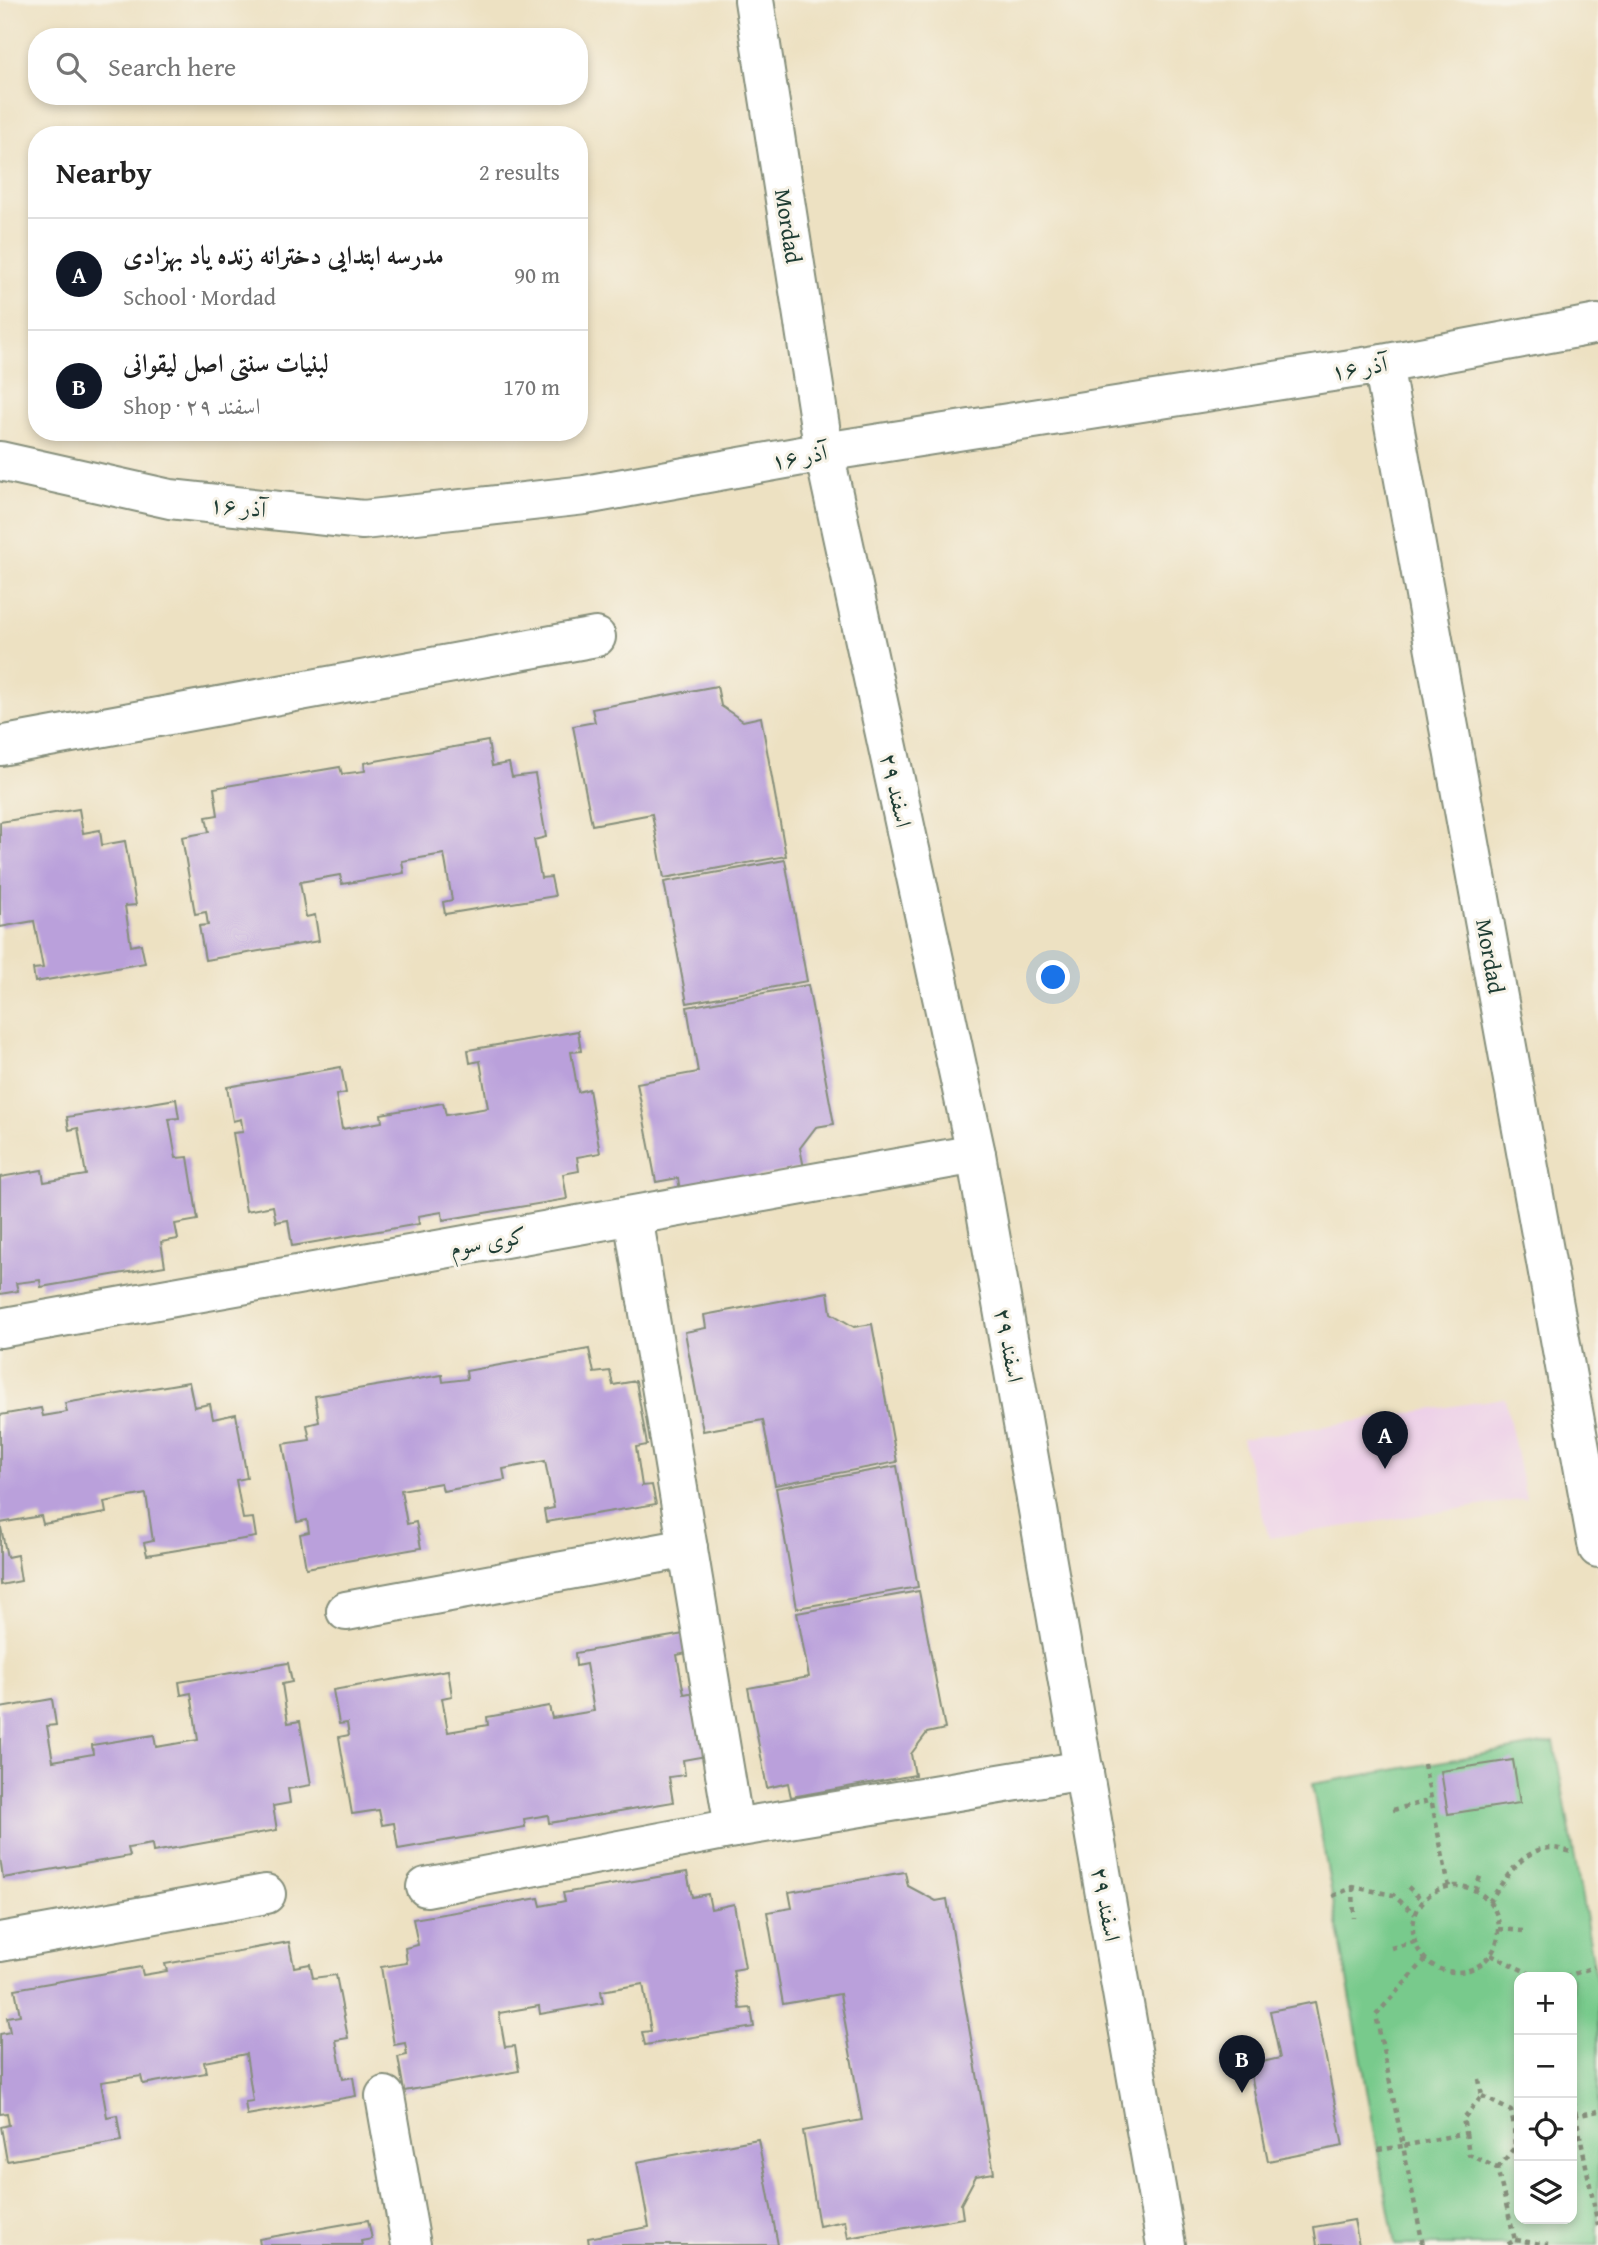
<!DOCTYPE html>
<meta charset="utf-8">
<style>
:root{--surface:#fff;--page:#f6f6f6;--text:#222;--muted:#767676;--line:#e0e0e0;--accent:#111827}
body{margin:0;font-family:"Gentium Book Plus",Amiri,serif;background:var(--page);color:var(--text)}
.controls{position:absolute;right:21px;bottom:21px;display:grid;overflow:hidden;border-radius:14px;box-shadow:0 4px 10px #0003}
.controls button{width:63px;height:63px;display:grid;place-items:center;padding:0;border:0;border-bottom:2px solid var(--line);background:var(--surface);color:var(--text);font:35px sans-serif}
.you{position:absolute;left:1054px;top:978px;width:24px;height:24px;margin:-18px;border:5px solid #fff;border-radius:50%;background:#1a73e8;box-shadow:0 0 0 10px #1a73e833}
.badge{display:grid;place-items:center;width:46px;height:46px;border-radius:50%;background:var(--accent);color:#fff;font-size:23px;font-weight:700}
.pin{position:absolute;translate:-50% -58px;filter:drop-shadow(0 2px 4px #0008)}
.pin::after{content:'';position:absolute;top:37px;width:24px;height:21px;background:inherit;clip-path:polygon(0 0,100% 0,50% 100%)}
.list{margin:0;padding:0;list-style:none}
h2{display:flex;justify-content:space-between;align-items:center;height:91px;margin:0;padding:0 28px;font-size:30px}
h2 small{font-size:23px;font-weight:400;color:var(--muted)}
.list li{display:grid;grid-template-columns:46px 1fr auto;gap:21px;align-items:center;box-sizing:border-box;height:112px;padding:0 28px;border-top:2px solid var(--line)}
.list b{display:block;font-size:26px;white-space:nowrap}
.list p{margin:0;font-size:23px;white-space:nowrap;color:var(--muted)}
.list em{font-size:23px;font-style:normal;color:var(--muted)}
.icon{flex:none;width:38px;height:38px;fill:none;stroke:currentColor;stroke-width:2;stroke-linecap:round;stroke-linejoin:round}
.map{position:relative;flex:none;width:1598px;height:2245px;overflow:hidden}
.search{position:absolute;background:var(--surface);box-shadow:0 4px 10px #0003;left:28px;top:28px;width:560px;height:77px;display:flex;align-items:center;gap:18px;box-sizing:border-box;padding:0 24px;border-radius:28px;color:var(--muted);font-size:26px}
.panel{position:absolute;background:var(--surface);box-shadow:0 4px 10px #0003;left:28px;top:126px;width:560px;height:315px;border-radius:28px}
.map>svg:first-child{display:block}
.built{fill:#edd0e8}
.green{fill:#78ca8c;stroke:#4c8460;stroke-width:2;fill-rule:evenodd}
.building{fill:#baa0db}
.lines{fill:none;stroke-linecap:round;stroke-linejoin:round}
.minor-casing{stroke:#868f7b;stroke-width:42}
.major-casing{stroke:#868f7b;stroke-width:42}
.path{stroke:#868f7b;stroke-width:4.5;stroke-dasharray:5 5;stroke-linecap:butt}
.minor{stroke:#fff;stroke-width:38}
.major{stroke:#fff;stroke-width:38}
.labels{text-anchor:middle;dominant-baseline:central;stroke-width:6;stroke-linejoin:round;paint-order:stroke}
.street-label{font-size:23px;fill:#1f3d34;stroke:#f7f3e8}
</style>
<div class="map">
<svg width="1598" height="2245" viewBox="0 0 1598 2245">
<rect width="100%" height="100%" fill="#f7f3e8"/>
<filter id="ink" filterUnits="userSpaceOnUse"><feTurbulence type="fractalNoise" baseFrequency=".0143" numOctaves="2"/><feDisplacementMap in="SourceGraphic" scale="14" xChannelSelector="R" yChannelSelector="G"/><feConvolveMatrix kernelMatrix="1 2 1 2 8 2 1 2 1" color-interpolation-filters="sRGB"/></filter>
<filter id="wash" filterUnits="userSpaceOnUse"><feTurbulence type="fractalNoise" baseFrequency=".00686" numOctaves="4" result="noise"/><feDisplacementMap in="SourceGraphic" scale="28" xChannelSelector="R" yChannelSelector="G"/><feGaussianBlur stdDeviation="1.57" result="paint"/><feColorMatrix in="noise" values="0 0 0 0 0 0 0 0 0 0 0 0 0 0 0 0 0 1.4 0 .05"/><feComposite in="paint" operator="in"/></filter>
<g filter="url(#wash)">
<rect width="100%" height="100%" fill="#ede1c2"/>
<polygon class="built" points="1505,1398 1526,1499 1269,1538 1242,1439"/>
<path class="green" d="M1554,1742L1598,1987V2245H1395L1312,1784ZM1519,1977H1572V2219H1519Z"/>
<g id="blocks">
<g class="building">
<polygon points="717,686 721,706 743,721 761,717 786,856 664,878 652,814 592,825 573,726 595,722 592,709"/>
<polygon points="488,741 492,766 509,763 512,777 535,774 546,837 534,840 541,878 551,877 555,896 445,914 443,902 452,900 444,854 402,861 404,873 342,884 340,875 300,882 306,917 315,915 319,941 205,960 199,926 208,925 206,912 195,914 182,837 209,832 206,817 218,815 214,788 340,767 342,774 365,771 364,763"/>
<polygon points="79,809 83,833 100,830 102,845 125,841 136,905 125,906 131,946 141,944 145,963 35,982 33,969 43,968 34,921 0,927 0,822"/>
<polygon points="785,860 807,981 687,1003 664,882"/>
<polygon points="808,985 834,1124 816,1127 800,1148 804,1168 680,1191 678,1178 656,1182 637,1083 698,1072 687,1007"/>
<polygon points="578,1031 581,1051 571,1052 578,1092 589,1089 600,1153 577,1157 579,1171 563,1174 567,1199 443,1220 442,1212 418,1216 419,1224 292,1246 288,1220 276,1222 273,1206 246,1211 233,1133 243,1132 241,1119 233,1121 227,1087 341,1067 346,1093 336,1095 342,1129 382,1122 381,1114 443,1103 446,1115 488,1108 480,1061 470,1063 468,1050"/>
<polygon points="176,1099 179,1118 169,1119 176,1158 188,1157 198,1220 175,1224 178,1239 161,1242 165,1266 41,1287 40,1280 16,1283 18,1291 0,1294 0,1177 42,1170 44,1182 86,1175 78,1128 69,1130 67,1117"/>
<polygon points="828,1292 831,1313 854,1327 872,1324 897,1462 775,1485 763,1420 703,1431 685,1332 706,1328 704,1315"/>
<polygon points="589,1349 594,1373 610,1371 613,1385 636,1381 647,1445 636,1447 642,1486 652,1485 656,1504 546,1522 544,1510 554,1508 545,1461 503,1469 505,1480 443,1491 441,1483 401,1490 407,1524 416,1522 421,1548 306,1568 300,1534 309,1532 307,1520 297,1522 283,1444 310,1440 307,1425 319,1422 315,1396 442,1375 443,1382 467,1379 466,1371"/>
<polygon points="189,1382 194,1407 210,1404 213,1419 236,1414 247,1478 236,1480 243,1519 253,1518 256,1537 147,1555 144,1543 153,1541 146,1494 104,1502 106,1513 43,1524 41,1516 0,1523 0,1415 41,1408 43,1416 67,1412 65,1403"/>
<polygon points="897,1466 918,1587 797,1608 776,1488"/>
<polygon points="0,1523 7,1557 17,1555 21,1581 0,1585"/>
<polygon points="919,1591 945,1729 927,1733 911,1754 915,1775 791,1797 788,1783 767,1788 748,1688 809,1677 797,1613"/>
<polygon points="684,1634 687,1653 677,1655 684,1694 695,1692 706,1756 683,1760 685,1775 669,1777 673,1802 549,1823 548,1815 524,1819 525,1827 398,1849 394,1823 382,1825 379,1810 352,1814 339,1737 349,1735 347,1723 339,1724 333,1690 448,1670 452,1696 442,1698 448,1732 488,1725 487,1717 549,1706 552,1718 594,1711 586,1664 576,1666 575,1653"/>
<polygon points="288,1663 292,1682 282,1684 288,1723 300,1721 311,1785 288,1789 290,1803 273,1806 277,1830 153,1852 152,1844 128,1848 130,1856 3,1878 0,1858 0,1708 52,1699 56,1725 47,1726 53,1761 93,1754 92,1745 154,1735 156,1747 198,1740 191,1693 181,1695 179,1682"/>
<polygon points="1513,1760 1520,1803 1448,1814 1441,1771"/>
<polygon points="687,1872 692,1897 708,1894 711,1909 734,1904 745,1968 733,1970 740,2009 751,2008 754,2027 645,2045 642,2032 651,2031 643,1984 601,1991 603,2003 540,2014 539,2006 499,2013 505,2047 515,2046 519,2071 404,2091 398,2057 407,2055 405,2043 394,2045 381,1967 407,1963 405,1948 418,1945 413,1919 539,1898 541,1906 565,1901 563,1893"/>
<polygon points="905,1872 908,1886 936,1901 947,1899 994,2173 976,2176 961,2204 963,2218 848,2238 845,2221 819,2226 803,2131 862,2120 840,1994 783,2004 767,1912 792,1908 789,1892"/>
<polygon points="289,1942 294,1967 310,1964 313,1978 336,1975 348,2038 336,2040 343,2079 353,2077 356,2096 247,2115 245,2102 253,2101 246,2054 204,2062 206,2073 143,2084 141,2076 101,2082 107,2117 117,2115 121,2141 7,2161 1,2127 9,2125 7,2113 0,2114 0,2034 10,2032 7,2017 20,2015 15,1989 141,1967 143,1975 167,1971 165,1964"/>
<polygon points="1315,2002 1343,2146 1268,2161 1249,2065 1280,2058 1270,2011"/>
<polygon points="758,2139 778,2245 589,2245 588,2238 649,2227 637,2162"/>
<polygon points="368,2220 372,2239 361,2241 362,2245 260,2245 259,2239"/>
<polygon points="1354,2220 1359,2245 1317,2245 1314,2227"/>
</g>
</g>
</g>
<g filter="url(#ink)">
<use href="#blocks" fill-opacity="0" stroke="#868f7b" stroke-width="2"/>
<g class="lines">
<defs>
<g id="minor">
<polyline points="1383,364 1598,1548"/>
<polyline points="0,461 170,499 363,520 585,495 824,452 754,0"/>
<polyline points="0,746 596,637"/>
<polyline points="633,1216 734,1828"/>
<polyline points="0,1328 976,1154"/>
<polyline points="346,1611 688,1548"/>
<polyline points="426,1887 734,1828 1084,1770"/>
<polyline points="0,1942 266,1894"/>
<polyline points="385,2096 411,2245"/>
</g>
<polyline id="major" points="1166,2245 976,1154 824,452 1383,364 1598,324"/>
</defs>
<use href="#minor" class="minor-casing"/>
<use href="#major" class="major-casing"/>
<g class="path">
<polyline points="1424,1764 1449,1887"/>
<polyline points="1393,1810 1432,1800"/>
<circle cx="1456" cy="1929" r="43"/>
<polyline points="1353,1887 1354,1918"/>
<polyline points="1408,1887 1423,1901"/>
<polyline points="1475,1891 1481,1874"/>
<polyline points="1333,1896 1353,1887 1393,1895 1415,1914"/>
<path d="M1489,1902C1504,1881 1522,1848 1551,1848C1558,1848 1566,1851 1573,1852"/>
<polyline points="1499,1929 1523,1931"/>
<polyline points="1391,1948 1414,1942"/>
<polyline points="1491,1955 1537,1977"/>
<polyline points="1426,1959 1376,2015 1403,2146 1466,2133 1463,2119 1482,2096"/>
<polyline points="1565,1977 1594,1967"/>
<polyline points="1479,2079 1482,2096"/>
<polyline points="1572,2091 1576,2116 1572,2117"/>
<polyline points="1482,2096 1511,2111 1514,2126 1519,2125"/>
<polyline points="1598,2111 1576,2116 1598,2225"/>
<polyline points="1466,2133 1469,2154 1497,2168 1515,2240 1507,2245"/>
<polyline points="1378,2150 1403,2146 1423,2245"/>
<polyline points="1498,2168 1515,2147 1514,2126"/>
<polyline points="1515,2240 1548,2245"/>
</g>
<use href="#minor" class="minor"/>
<use href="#major" class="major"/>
</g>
</g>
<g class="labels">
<g class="street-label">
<text transform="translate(789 226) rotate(81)">Mordad</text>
<text transform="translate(1359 367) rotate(-9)">۱۶ آذر</text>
<text transform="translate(799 456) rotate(-10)">۱۶ آذر</text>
<text transform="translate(238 506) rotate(6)">۱۶ آذر</text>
<text transform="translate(897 790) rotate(78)">۲۹ اسفند</text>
<text transform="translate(1491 956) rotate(80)">Mordad</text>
<text transform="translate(488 1241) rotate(-10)">کوی سوم</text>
<text transform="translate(1010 1345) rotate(80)">۲۹ اسفند</text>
<text transform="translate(1107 1904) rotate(80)">۲۹ اسفند</text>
</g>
</g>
</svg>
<div class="controls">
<button>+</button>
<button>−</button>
<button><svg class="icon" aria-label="locate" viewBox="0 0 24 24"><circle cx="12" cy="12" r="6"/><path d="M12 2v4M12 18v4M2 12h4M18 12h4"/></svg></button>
<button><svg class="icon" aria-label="layers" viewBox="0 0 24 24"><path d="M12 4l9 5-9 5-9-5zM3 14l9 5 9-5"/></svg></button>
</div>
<div class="you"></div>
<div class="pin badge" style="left:1385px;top:1469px">A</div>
<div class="pin badge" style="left:1242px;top:2093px">B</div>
<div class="search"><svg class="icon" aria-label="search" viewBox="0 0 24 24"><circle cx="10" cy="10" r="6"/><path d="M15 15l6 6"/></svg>Search here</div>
<section class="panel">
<h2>Nearby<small>2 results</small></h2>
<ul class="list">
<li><span class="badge">A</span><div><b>مدرسه ابتدایی دخترانه زنده یاد بهزادی</b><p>School · Mordad</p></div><em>90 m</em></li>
<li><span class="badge">B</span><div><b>لبنیات سنتی اصل لیقوانی</b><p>Shop · ۲۹ اسفند</p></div><em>170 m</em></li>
</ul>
</section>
</div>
